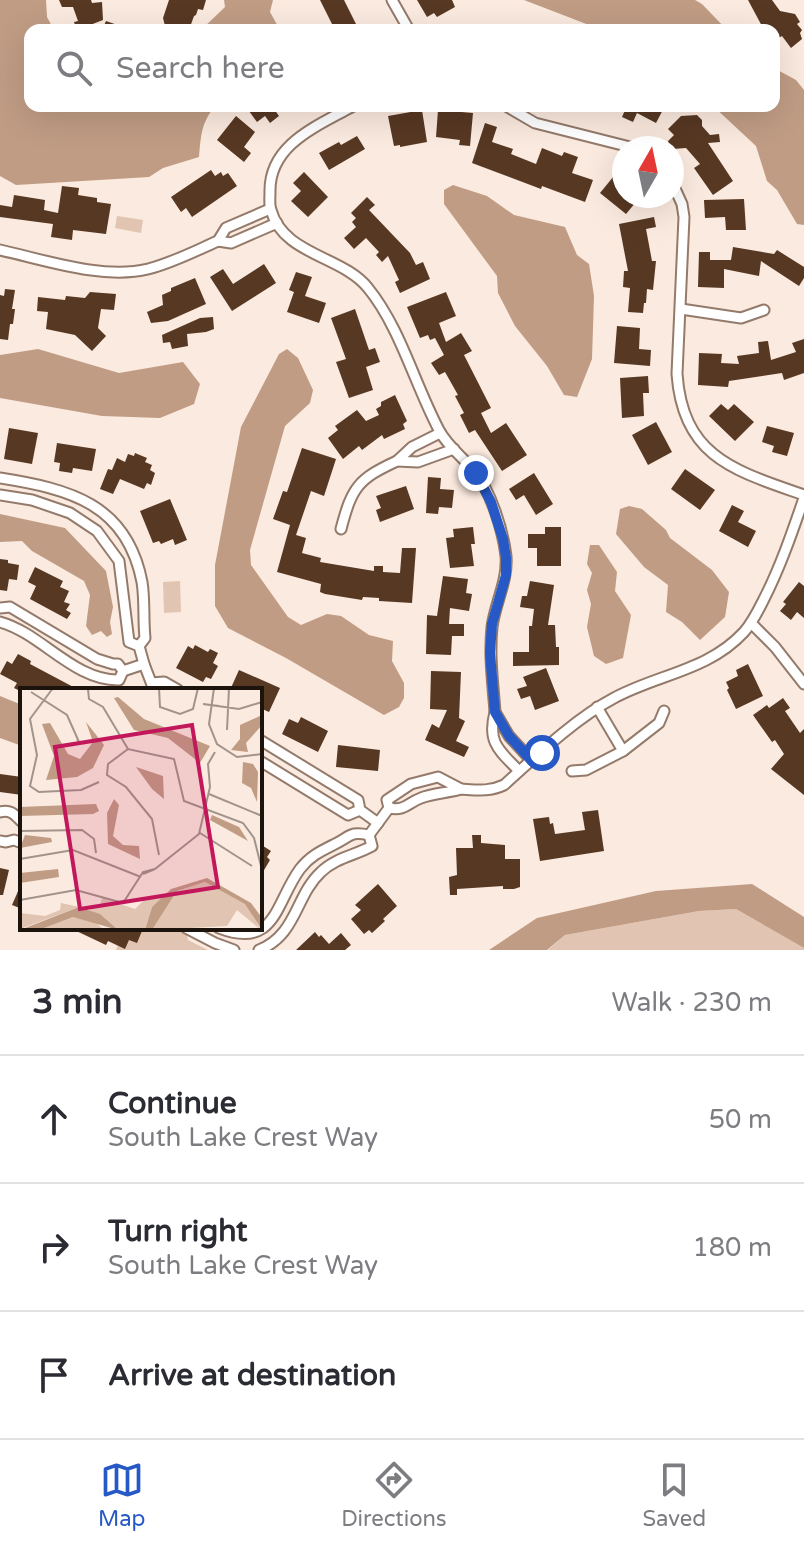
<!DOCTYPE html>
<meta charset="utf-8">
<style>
:root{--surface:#fff;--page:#f2f2f3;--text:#2b2b33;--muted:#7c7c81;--line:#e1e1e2;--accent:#2658c6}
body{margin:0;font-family:"Varela Round",sans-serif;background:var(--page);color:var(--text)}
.compass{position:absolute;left:612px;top:136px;width:72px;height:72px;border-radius:50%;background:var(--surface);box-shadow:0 8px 32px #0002;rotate:9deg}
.stop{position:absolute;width:24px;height:24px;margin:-18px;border:6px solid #2658c6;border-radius:50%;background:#fff}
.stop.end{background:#2658c6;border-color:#fff;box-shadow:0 2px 8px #0008}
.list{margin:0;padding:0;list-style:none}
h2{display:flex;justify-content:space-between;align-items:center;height:104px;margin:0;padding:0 32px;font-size:34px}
h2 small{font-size:26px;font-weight:400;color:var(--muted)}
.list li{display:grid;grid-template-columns:52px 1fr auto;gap:24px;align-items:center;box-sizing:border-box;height:128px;padding:0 32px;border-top:2px solid var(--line)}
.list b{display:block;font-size:30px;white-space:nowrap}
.list p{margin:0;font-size:26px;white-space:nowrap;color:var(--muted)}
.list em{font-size:26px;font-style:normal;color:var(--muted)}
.icon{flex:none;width:44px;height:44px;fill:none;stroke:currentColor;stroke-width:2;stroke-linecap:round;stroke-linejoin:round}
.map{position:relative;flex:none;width:804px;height:950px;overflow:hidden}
.search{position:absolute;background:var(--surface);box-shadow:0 8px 32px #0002;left:24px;right:24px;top:24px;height:88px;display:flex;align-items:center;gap:20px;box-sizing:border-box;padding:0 28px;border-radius:16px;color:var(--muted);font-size:30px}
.sheet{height:488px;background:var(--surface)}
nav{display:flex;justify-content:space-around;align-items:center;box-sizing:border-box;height:112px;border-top:2px solid var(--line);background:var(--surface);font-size:22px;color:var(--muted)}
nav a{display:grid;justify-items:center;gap:4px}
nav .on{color:var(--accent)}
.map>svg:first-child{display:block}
.green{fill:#e1c4b1}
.water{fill:#c09c84}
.building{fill:#573823}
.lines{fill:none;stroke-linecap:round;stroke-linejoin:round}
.minor-casing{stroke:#947a6a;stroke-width:13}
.minor{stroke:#fff;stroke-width:9}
.route{stroke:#2658c6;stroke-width:10}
.inset-road{fill:none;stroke:#a2948b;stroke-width:2}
.view{fill:#c2185b;fill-opacity:0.15;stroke:#c2185b;stroke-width:4}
.inset-edge{fill:none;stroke:#1d130d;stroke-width:4}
</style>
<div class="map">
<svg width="804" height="950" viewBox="0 0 804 950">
<rect width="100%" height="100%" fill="#fbeadf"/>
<g class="green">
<polygon points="117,216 143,220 141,233 115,228"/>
<polygon points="180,581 181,612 164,613 163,582"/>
<polygon points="736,909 804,948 804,950 548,950 565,935 699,911"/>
<polygon points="125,928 173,928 187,935 188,940 208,950 116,950"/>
</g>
<g class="water">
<path d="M0,0H46L47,17L54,30H30V106H215C201,123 201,136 199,157L163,168L149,177L16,185L0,176Z"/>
<polygon points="224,0 273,0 270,12 280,30 201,30 225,7"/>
<polygon points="524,0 695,0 702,4 727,30 602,30"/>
<polygon points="774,68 796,80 804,90 804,225 797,224 777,190 767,181 756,146 713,106 774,106"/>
<polygon points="453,185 487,196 514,215 565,227 577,255 589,264 594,296 592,359 577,397 564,395 547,366 515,326 498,293 497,276 444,204 444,190"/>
<polygon points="38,349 119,373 183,362 200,384 194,404 160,418 102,416 0,398 0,355"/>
<polygon points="287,349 298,358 313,390 310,403 285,426 250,550 251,565 288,617 301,625 327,614 341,616 369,635 393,641 392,661 404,683 404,698 399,707 384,715 286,658 228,628 215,606 215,565 241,427 279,354"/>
<polygon points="629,506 642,509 666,530 670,538 712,570 729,592 725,617 700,640 682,622 666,612 668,585 644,567 616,534 620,509"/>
<polygon points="0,514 65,528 106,571 113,607 110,622 112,634 107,637 101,631 92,635 86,626 90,595 84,581 32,551 22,541 0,542"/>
<polygon points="590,545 599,545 617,572 615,591 631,615 623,658 606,664 594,656 587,627 591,604 587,590 592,573 587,564"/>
<polygon points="0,696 22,705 22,746 0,738"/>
<polygon points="752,884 804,917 804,948 736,909 699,911 565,935 547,950 489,950 537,918 656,891"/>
</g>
<g class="building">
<polygon points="59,0 91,0 92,3 102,2 103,20 77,30 74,22 78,21 73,7 62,7"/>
<polygon points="169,0 206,0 203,10 198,9 196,15 194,16 190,27 186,26 184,30 164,30 165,26 163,18"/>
<polygon points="320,0 344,0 357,26 348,30 335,30"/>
<polygon points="417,0 452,0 455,7 437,17 434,13 427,17"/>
<polygon points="748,0 772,0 780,11 795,14 800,22 797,24 802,30 800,33 802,39 791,48 782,36 774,41 774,30 770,30 769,27 766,29 763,28"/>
<polygon points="106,21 129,29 129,30 102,30"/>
<polygon points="255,106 272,106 279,116 270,123 265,116 257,122 249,111"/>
<polygon points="623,106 665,106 656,123 637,113 633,122 622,117 626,108"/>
<polygon points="422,110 427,142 400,147 400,145 394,146 388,116"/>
<polygon points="438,110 473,113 470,146 459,145 460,140 436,137"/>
<polygon points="697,115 702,120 702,126 710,135 719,134 720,142 708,143 733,181 713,195 694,168 700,164 686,148 673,149 669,145 668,141 674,135 668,129 681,116"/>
<polygon points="236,116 255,132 244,147 251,153 244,162 217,140"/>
<polygon points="485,123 497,127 492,142 513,149 511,154 536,164 542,148 562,156 564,152 578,157 572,173 593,180 585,202 542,186 541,189 472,163"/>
<polygon points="357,136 365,149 329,170 319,153 339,142 341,145"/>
<polygon points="211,170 215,176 221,172 223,176 228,173 237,186 192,217 186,208 181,212 171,197"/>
<polygon points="618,171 624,175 624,196 641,196 626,214 600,193"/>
<polygon points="304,172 328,197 308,217 291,201 301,191 293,183"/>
<polygon points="62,186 79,188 78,195 97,198 97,202 111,204 106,234 73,230 72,240 51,237 53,224 0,217 0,205 12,207 14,195 45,200 44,210 58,213"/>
<polygon points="367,197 375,205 369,210 410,253 416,265 423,262 430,279 400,293 395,282 399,280 388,256 382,262 376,255 379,252 366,238 354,249 344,238 356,227 352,222 356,218 351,213"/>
<polygon points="744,199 746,230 726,230 725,217 705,218 704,200"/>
<polygon points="654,217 656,227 646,229 652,261 656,261 653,290 647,289 646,303 644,303 643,313 628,312 630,288 623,287 624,271 628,271 619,224"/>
<polygon points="733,247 774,254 777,250 804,267 804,278 799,286 761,261 759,276 724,269 724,288 698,287 699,252 710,252 710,260 731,260"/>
<polygon points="264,264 276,283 232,311 210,277 223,269 233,284"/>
<polygon points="296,272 312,277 305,296 326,303 319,323 287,312 294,292 289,290"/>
<polygon points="195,278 206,304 168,321 151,323 147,312 163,305 162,295 171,291 171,288"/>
<polygon points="5,289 15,290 12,309 15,309 13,324 10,324 8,340 0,339 0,295 4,296"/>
<polygon points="90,292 116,294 114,310 101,309 98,328 106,336 92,351 75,335 46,329 48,312 37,311 38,297 65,300 66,296 85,298"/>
<polygon points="446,292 456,316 439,323 446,342 461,333 472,351 464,355 491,408 481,413 491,433 506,423 527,455 502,471 475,430 469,433 460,415 464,413 455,396 458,395 445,372 439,375 431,363 444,355 435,338 430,340 428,335 420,338 407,307"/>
<polygon points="355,309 369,350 375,348 380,362 366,367 373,390 349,398 336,362 346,359 331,318"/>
<polygon points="213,317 214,329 206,332 187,334 188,346 172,349 170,342 163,343 162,335 200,318"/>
<polygon points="617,326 640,328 639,349 651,350 650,366 614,363"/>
<polygon points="804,339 804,373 784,380 782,373 729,381 728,387 698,385 699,353 722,354 721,363 739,364 737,356 759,353 758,342 768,341 771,360 796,352 792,343"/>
<polygon points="648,376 649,393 643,393 644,416 622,418 620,378"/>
<polygon points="395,395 407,421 403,424 405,429 384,439 382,435 362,450 359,446 343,459 328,438 338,430 335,426 357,410 366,421 379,415 376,409 381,406 381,402"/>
<polygon points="721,404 728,410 734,404 754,422 735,441 709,416"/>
<polygon points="656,422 672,452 648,465 632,435"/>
<polygon points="767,426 794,433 787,456 772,452 774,446 762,442"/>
<polygon points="9,428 38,433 32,464 4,459"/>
<polygon points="57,443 96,449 92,471 73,468 72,473 59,471 60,463 54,462"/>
<polygon points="302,448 336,459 324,496 311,491 296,535 306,538 302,553 321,558 320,562 374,571 374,566 383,566 383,572 400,573 402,548 416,548 412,603 379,601 379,598 363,597 362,600 325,594 320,592 321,584 277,572 290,525 273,519 283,491 287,492"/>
<polygon points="135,453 147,458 145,462 152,465 150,470 155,473 151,485 147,483 144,489 120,479 113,494 100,489 108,469 112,470 117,458 125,462 128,454 134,456"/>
<polygon points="685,469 715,490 700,510 671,489"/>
<polygon points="534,473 553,504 536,515 524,495 516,500 509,489"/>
<polygon points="428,477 441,478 440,489 454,490 452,508 439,507 438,514 426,513"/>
<polygon points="406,486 414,509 380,522 376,510 381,508 376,496"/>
<polygon points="170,499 187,540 175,545 173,539 161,544 159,541 153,543 140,511"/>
<polygon points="732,505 744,511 738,522 756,531 748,547 719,531"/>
<polygon points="473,527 475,544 471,544 474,566 450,568 446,538 454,537 453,529"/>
<polygon points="545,527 561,527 561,566 537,566 537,548 528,548 528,534 545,534"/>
<polygon points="0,559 8,560 8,563 19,565 17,580 9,579 7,591 0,590"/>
<polygon points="35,567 63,581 60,587 69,591 64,602 70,604 66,610 71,613 67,619 30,599 36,586 28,582"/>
<polygon points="443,576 468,579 466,593 472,594 469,611 450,608 449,624 464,624 464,636 452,636 451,655 426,654 427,615 437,616"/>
<polygon points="530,581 554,585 548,625 555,625 556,647 559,647 559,665 513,666 513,652 529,652 529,626 532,626 534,609 520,607 522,596 527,596"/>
<polygon points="799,582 804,586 804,618 797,612 791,620 780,611 786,604 783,602"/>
<polygon points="195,645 208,652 210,649 218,653 213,663 218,666 211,679 206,677 203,682 176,668 188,646 193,649"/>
<polygon points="18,654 31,661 30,664 79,690 34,690 29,687 28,690 18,690 14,688 17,683 0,674 7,661 12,664"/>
<polygon points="748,664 763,696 736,709 727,690 729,688 726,682 738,676 736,670"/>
<polygon points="546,668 559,701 535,710 530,696 521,699 517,689 527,686 523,677"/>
<polygon points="239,670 280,688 269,712 260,708 260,690 230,690"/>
<polygon points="431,671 461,672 459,718 465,721 456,741 469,747 464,757 425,740 432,724 439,728 447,710 430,709"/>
<polygon points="783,698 790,708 785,711 800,733 804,729 804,795 771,769 784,754 775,740 772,742 753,715 767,705 769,708"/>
<polygon points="301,717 328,731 318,752 282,734 289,719 298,723"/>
<polygon points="338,745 380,750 378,771 336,767"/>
<polygon points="0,774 22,777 22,795 0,792"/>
<polygon points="598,810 604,851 540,861 533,819 549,817 550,824 553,823 555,834 585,830 582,812"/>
<polygon points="472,835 481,835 481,843 505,845 505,859 520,859 520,887 514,889 503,889 503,886 457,889 457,895 450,895 449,877 457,875 456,848 473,848"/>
<polygon points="260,844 271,851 267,857 270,860 260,877"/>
<polygon points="0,868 9,870 3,895 0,895"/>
<polygon points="22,882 22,909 12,905"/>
<polygon points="378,884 397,906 383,919 385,921 372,933 369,930 364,934 351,919 361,910 355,905"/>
<polygon points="70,928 134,928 142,931 137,943 129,940 125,949 108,941 106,945"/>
<polygon points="315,932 319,937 321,935 329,944 341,933 351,945 345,950 296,950"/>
</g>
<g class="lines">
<defs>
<g id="minor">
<polyline points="392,0 409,30"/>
<path d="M353,106C318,126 269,144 270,192C270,198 269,205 271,210C283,255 343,256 368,288C400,327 415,385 439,430C447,446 463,457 474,471C491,491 503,531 506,556C508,581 495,603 492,627C489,656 493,684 495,712"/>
<polyline points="506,106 535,123 634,148"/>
<path d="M672,182L682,204L684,217L677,374C683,458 736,471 804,495"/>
<polyline points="270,209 226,228 218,241 231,243 277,223"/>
<path d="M0,250C45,260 103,280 148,269C172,263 195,251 218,241"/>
<polyline points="681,309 741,318 764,310"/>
<polyline points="440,433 412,447 397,461 418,462 454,449"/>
<path d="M0,478C70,489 127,504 142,582C145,600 143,620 145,638L139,646"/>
<polyline points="0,495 32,500 70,513 97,531 119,561 129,642 139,646 144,664"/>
<path d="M341,529C352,487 358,479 397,461"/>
<polyline points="0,608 10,607 97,659 113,664 118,664 123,671"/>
<path d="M0,622C41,633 74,681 119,680L123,671L144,664L154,690"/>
<polyline points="751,623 775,647 804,684"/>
<polyline points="152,683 164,682 178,690"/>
<polyline points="597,707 623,751"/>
<polyline points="260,740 358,800 360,810 378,823"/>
<polyline points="260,761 348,815 360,810"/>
<path d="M519,771C499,750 487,743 495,712L509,736L531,760"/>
<polyline points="572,771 586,770 623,751 659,723 664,711"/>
<path d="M461,789C477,790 489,792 504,785C536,756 576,718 614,698C658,674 708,671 744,632C752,623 758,611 763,601C780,568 792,533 804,498"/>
<path d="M0,812C11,809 15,815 22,822"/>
<path d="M369,835L389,808L387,800L411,784L438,777L461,789C448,793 433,793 421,798C407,803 406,811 389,808"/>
<polyline points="0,841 6,842 14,840 22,843"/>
<polyline points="186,928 215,943 234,950"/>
<path d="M219,928C276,950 275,903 300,869C310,856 321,851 335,844C351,836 350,831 369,835"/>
<path d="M259,950C297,935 295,896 321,872C335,858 356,855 372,846L369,835"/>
</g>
</defs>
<use href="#minor" class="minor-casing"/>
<use href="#minor" class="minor"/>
</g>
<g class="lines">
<polyline class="route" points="476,473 491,502 503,539 506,557 506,575 492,624 490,653 495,712 509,736 531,760 542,753"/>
</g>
<g transform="translate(20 688)">
<rect width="242" height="242" fill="#fbeadf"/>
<path d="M185,194L226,216L241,242L217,222L207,238L132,242L157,203ZM147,205L132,219L125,242H98L69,222L80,218L82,210L115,221L124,212ZM41,215L59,219L0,241V225L25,228L40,222ZM53,229L71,230L84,242H19Z" fill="#e1c4b1"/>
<path d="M98,9L124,31L190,58L180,75L148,50L114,42L94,10ZM242,27V37L226,55L228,64L211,62L220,51V37ZM66,34L84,57L73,80L57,89L26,92L34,68L22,36L30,35L48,66L60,71L73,54ZM223,74L233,76L238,84L237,114L231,100L222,95ZM116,79L143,88L144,111L132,101ZM94,111L99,117L93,148L103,157L119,158L120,171L88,156L87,125ZM76,116L79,123L73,126L0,128V119ZM192,127L219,139L228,153L190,132ZM5,147L31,150L32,154L0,160ZM38,181L39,189L0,195V185ZM187,190L231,215L242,230V242L225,216L185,194L157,203L132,242H125L132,219L151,201ZM59,219L80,226L98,242L53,229L19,242H0Z" fill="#c09c84"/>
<path class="inset-road" d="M33,0L10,31L17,67L10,98L19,104L61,102L79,94M139,0L140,19L160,26L173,21L178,0M194,0L189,36L197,56L217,69L242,66M68,1L69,11L83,19L108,61M11,4L47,27L59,54L57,51M199,18L183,16L219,21L242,14M207,42L209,0M189,106L242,128M0,143L62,142L74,151L76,165M180,145L232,178M139,167L132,131L106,99L87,87L88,76L108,61L154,71L164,113L223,135L234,150L242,182M0,171L53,162L121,189M135,181L179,146L190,99L188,76L195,64M0,212L56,202L103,215L123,184L135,181L123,186"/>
<path class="view" d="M172,37L198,199L60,221L35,59Z"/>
<rect width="242" height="242" class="inset-edge"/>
</g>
</svg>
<svg class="compass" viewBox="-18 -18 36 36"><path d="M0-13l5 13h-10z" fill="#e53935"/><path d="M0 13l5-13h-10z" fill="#7c7c81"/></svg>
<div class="stop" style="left:542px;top:753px"></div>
<div class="stop end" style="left:476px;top:473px"></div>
<div class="search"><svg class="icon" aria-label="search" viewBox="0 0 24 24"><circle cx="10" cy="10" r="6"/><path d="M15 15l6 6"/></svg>Search here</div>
</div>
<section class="sheet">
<h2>3 min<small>Walk · 230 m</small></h2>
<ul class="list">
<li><svg class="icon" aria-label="ahead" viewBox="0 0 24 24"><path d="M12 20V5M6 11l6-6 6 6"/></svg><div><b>Continue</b><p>South Lake Crest Way</p></div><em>50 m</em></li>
<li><svg class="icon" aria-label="right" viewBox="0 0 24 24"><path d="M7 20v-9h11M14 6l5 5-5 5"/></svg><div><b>Turn right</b><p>South Lake Crest Way</p></div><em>180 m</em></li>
<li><svg class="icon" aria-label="arrive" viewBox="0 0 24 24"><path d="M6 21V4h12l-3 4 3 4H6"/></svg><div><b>Arrive at destination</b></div></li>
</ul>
</section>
<nav>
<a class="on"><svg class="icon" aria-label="map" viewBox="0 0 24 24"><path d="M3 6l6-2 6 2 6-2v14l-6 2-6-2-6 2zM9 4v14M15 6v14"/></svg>Map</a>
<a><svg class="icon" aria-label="directions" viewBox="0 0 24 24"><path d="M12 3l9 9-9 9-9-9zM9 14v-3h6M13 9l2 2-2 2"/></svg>Directions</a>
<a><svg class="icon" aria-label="saved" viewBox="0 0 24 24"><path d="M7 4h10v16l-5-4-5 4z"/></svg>Saved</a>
</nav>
